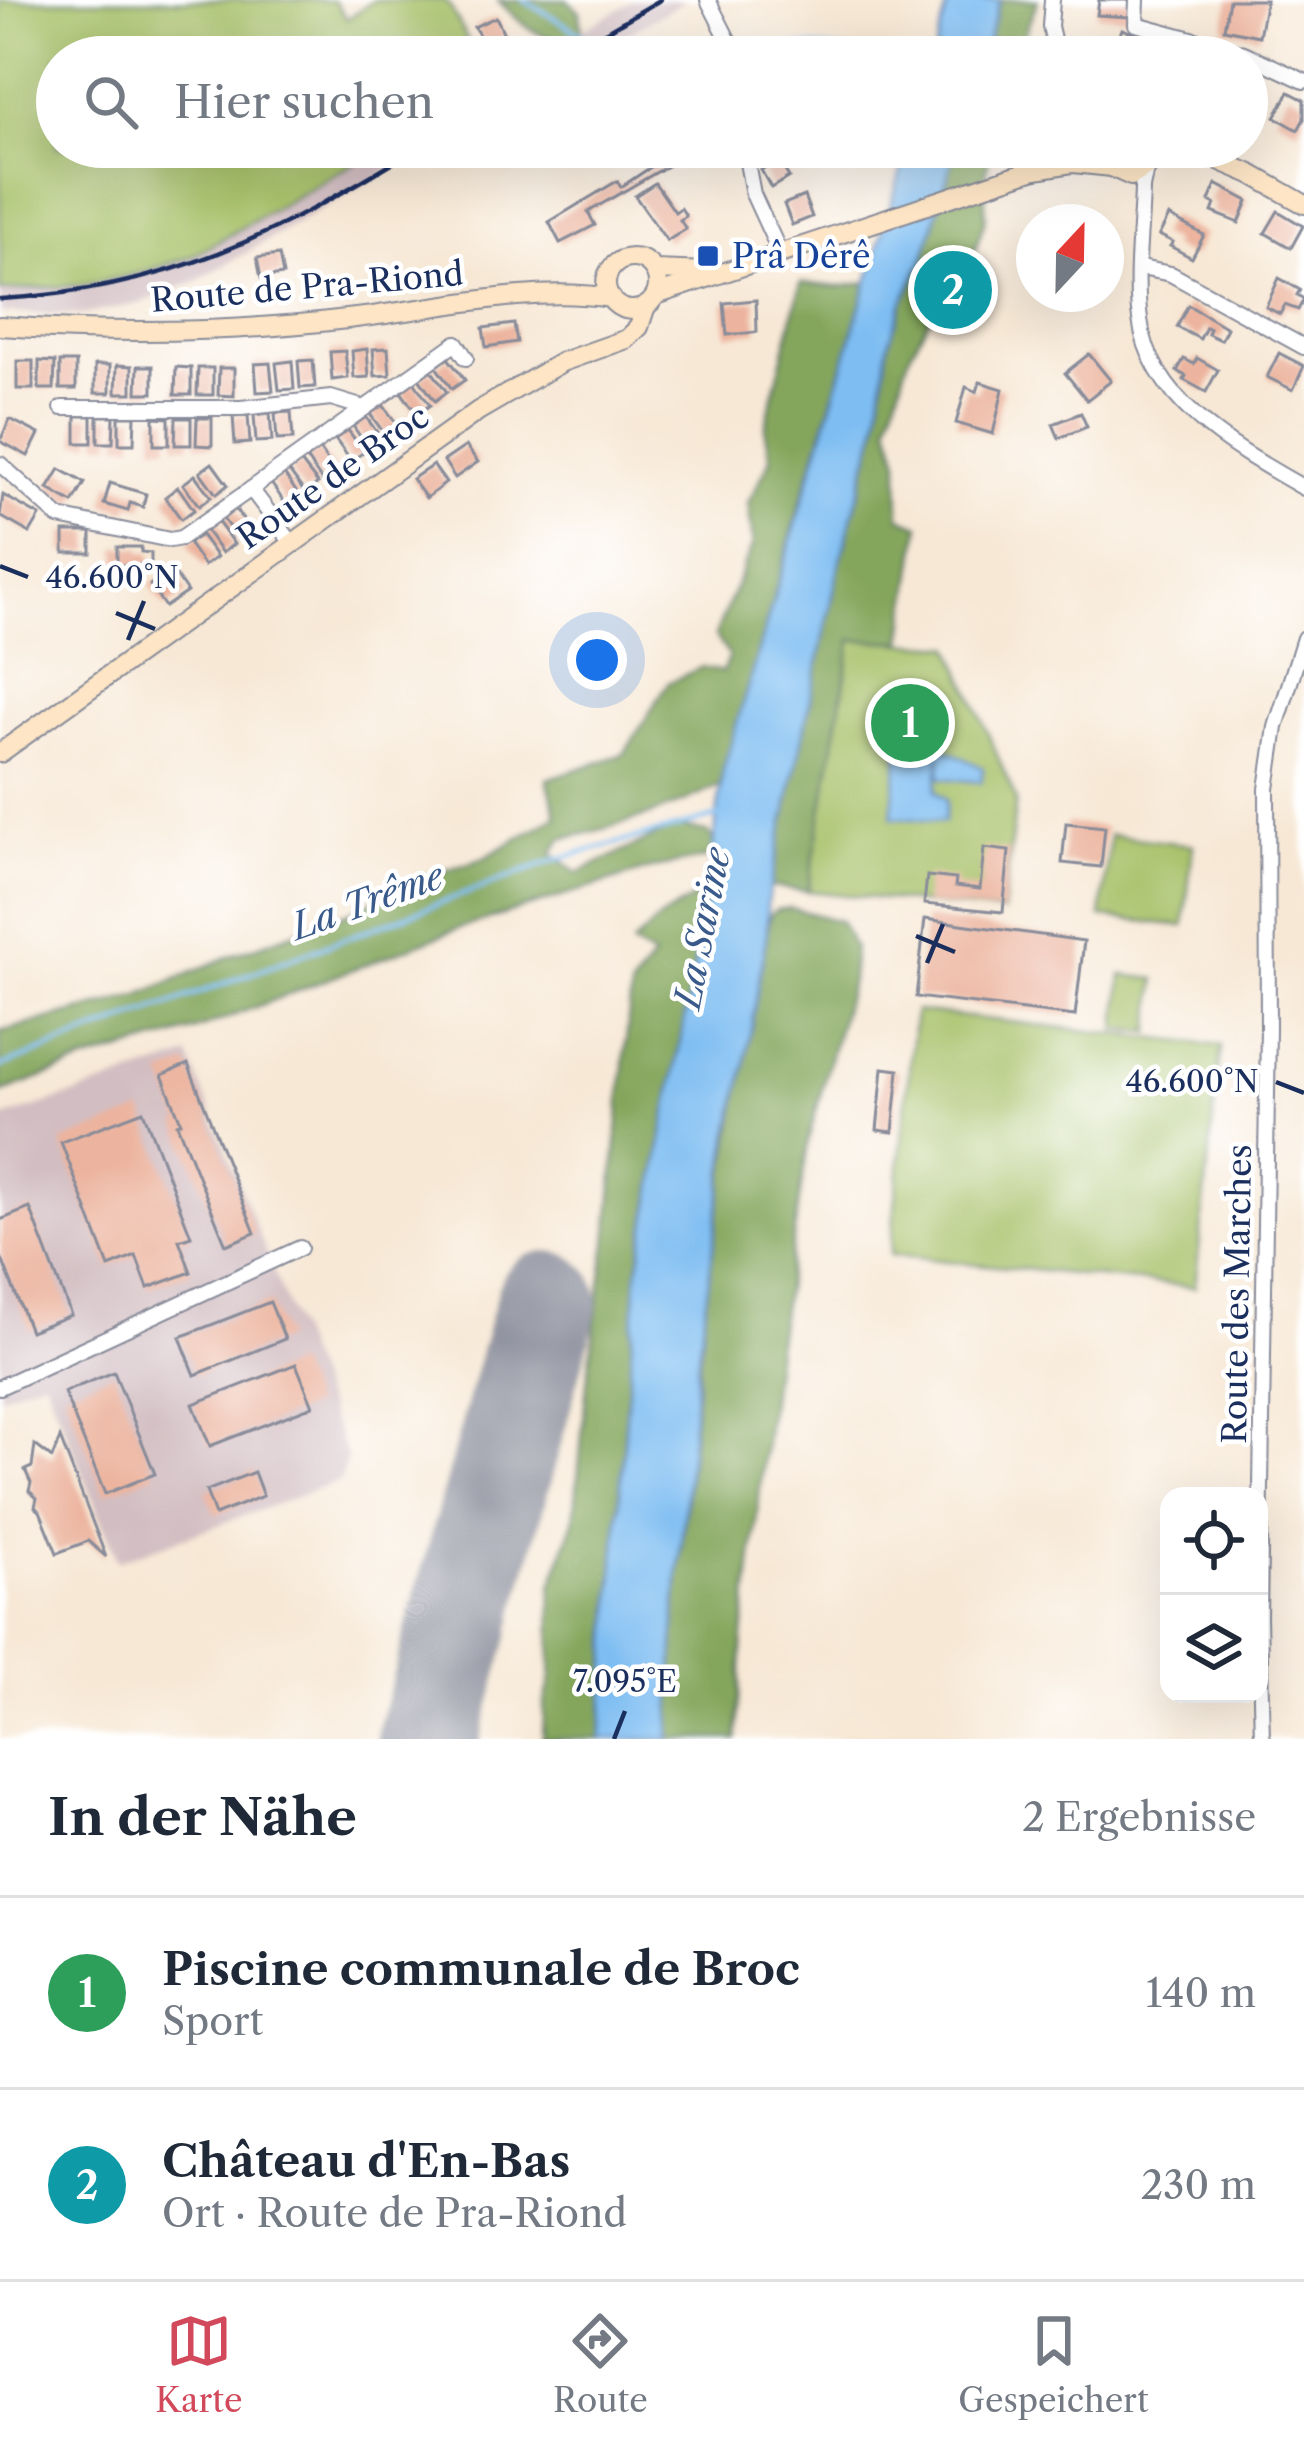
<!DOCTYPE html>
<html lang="de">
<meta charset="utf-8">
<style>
:root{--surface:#fff;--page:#f6f6f7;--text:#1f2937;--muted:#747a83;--line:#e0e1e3;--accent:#d1495b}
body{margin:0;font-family:"Libre Caslon Text",serif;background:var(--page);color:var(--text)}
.controls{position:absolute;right:36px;bottom:36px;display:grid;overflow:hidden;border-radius:24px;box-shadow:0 12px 48px #0002}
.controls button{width:108px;height:108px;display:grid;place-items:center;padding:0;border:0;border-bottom:3px solid var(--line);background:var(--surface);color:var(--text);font:60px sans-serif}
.compass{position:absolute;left:1016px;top:204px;width:108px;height:108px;border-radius:50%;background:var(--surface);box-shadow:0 12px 48px #0002;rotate:22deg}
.you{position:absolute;left:597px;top:660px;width:42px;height:42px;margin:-30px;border:9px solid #fff;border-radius:50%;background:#1a73e8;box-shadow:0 0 0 18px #1a73e833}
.badge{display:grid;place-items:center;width:78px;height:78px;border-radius:50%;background:var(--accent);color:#fff;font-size:39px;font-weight:700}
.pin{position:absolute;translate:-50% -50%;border:6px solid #fff;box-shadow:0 3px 12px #0006}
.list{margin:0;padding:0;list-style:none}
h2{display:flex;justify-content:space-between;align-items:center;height:156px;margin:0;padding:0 48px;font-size:51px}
h2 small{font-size:39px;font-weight:400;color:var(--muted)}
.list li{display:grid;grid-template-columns:78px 1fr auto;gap:36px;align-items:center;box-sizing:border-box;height:192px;padding:0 48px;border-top:3px solid var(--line)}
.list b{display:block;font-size:45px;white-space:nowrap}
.list p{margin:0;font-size:39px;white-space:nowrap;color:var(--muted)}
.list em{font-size:39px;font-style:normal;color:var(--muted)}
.icon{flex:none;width:66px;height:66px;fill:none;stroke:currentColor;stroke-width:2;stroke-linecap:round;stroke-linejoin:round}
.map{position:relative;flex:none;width:1304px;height:1739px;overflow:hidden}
.search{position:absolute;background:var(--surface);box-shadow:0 12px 48px #0002;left:36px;right:36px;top:36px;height:132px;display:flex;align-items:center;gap:30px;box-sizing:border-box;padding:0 42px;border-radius:66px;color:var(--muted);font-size:45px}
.sheet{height:540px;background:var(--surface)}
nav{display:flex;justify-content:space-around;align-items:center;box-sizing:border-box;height:168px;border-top:3px solid var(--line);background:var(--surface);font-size:33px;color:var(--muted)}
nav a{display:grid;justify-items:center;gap:6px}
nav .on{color:var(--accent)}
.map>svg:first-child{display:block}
.industrial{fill:#d2bec2}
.green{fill:#a6c066;stroke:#607862;stroke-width:3}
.forest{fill:#84a65b;stroke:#506a5c;stroke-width:3}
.water{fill:#7ebdf2;stroke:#4c76a8;stroke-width:3}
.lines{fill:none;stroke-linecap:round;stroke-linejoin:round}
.stream{stroke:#7ebdf2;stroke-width:4.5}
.runway{stroke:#898c9a;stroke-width:102}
.building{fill:#ecb49e}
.minor-casing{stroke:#898c9a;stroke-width:18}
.secondary-casing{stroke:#898c9a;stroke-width:22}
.minor{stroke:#fff;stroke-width:14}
.secondary{stroke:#fde5c5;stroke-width:18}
.rail{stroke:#1b2f5e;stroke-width:4.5}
.ticks{fill:none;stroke:#1b2f5e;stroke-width:4.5}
.transit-dot{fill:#1a4fb4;stroke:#fff;stroke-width:4.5}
.labels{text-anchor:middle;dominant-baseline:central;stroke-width:9;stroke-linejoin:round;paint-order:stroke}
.transit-label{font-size:33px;fill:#164399;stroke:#fff;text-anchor:start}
.street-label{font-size:33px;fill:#1b2f5e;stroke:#fff}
.water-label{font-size:36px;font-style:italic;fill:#395a8a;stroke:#fff}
.ticks-label{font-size:30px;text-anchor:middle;fill:#1b2f5e;stroke:#fff;stroke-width:9;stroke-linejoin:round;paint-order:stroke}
</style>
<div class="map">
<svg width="1304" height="1739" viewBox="0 0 1304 1739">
<rect width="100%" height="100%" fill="#fff"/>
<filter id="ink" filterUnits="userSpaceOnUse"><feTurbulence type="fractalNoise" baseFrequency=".00833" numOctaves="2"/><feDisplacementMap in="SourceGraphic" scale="24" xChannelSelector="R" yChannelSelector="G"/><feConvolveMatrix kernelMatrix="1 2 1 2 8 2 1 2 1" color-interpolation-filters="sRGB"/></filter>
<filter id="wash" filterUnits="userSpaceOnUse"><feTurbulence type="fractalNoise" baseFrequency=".004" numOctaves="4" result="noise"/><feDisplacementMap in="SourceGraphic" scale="48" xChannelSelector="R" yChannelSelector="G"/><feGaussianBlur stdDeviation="2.7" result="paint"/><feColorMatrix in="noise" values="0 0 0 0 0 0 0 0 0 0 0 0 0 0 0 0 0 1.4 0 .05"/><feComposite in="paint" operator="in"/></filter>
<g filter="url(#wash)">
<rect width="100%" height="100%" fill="#f7e8d5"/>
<g class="industrial">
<polygon points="634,0 686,0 587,57 537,57 563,41 577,38 583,30"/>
<polygon points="382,147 430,147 197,281 141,303 82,315 0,313 0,291 84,285 137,274 190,257"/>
<polygon points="189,1056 347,1458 340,1481 118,1561 44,1378 0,1396 0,1119"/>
</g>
<g class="green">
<polygon points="0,0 317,0 334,1 347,19 373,0 439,0 448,3 477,57 57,57 57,147 382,147 191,257 136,274 84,285 0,291"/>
<polygon points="852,639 951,646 1016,800 1003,912 808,891"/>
<polygon points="1110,835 1193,845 1184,926 1101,917"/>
<polygon points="1122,975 1156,979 1151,1032 1117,1029"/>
<polygon points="915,1011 1221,1046 1195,1287 890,1255"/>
</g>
<g class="forest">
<path d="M498,0H568L580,12L582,33L568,42C537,38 519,23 498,0Z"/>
<polygon points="1000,0 1038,0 1015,57 983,57"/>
<polygon points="956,147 992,147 986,170 985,220 969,268 926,280 933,312 909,355 889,424 899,460 900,517 920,525 903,642 852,640 808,891 770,887 841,558 878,424 888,345 903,301 923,262"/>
<path d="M869,282L800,505L721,785C670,811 618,827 562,839L552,853L577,873L677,826L707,832L715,842L712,857L654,868L457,929L196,1030L87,1061L0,1093V1032L137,996L230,956L350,912L423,877L482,859L557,816L547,779L624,754L668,683L702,667L722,672L729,656L715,636L753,544L748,503L771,459L765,428L801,283L839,287Z"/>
<polygon points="694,898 706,902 637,1276 601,1739 543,1739 544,1706 551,1677 552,1585 574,1520 587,1381 609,1228 631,988 653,958 632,945 660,918"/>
<polygon points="790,908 840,921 854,947 851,981 809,1137 776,1348 743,1637 737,1739 670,1739 676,1601 708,1269 770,915 775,910"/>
</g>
<g class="water">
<polygon points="949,0 1000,0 983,57 933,57"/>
<polygon points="908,147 956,147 923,262 903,301 888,345 878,423 841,558 767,902 767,931 745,1066 729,1136 699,1348 676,1601 670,1739 601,1739 637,1276 706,902 723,770"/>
<polygon points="900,742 941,747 983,768 981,782 940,778 940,756 936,791 947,800 944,822 892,817"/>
</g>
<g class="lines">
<g class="stream">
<polyline points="524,0 620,57"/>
<polyline points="739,52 809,47 889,57"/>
<polyline points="705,57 728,52"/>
<polyline points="0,1067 558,859 719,816"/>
</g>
<polyline class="runway" points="428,1739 547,1302"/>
</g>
<g id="blocks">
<g class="building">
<polygon points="1099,0 1132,0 1129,17 1097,15"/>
<polygon points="1229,0 1266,0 1259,36 1224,29"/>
<polygon points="496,17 506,38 487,47 474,27"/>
<polygon points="1122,29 1135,34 1133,40 1157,47 1154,57 1112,57"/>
<polygon points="1289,92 1304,100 1304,119 1298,130 1275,117"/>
<polygon points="672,153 676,161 588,212 595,225 560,243 549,222 617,181 621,187"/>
<polygon points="778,160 789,177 771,188 761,170"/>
<polygon points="655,183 675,212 681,208 686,216 680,220 686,229 667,241 635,196"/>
<polygon points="1216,184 1248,201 1239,223 1212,212 1215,204 1209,201"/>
<polygon points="804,196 812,217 792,225 784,204"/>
<polygon points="1278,211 1303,226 1291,248 1265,233"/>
<polygon points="1169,216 1204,235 1192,258 1170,246 1173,242 1159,235"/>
<polygon points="279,255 283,275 261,278 257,258"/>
<polygon points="971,268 980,300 935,312 927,280"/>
<polygon points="1279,278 1300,290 1297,295 1304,299 1298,310 1285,305 1280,314 1266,307"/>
<polygon points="756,300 757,332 727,335 724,303"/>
<polygon points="1188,305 1227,328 1221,340 1208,334 1210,329 1206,327 1200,339 1177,327"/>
<polygon points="514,324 517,342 486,347 483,328"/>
<polygon points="388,348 390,375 375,376 373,349"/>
<polygon points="367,349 369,377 354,378 352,351"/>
<polygon points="345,351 348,378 332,380 330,352"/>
<polygon points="1279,353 1304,366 1293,390 1267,377"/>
<polygon points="1089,354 1111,381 1087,400 1065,373"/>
<polygon points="448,358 465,380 452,389 436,367"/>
<polygon points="1197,358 1218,370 1206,392 1184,380 1186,376 1177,371 1184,359 1194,364"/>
<polygon points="313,360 315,387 300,388 298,361"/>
<rect x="17" y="361" width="16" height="28"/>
<polygon points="39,361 55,362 54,389 39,389"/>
<polygon points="292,361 294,389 279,390 276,363"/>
<rect x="60" y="362" width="16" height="27"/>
<polygon points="270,363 273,391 257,392 255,364"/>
<rect x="95" y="365" width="15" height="28"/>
<polygon points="117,365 132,366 132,393 116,393"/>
<polygon points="138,366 153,366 153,393 137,393"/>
<polygon points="176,367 191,368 191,395 175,395"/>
<polygon points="198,368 213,368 213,395 197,395"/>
<polygon points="219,368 234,368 234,396 218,395"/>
<polygon points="431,370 447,392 435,401 419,379"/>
<polygon points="414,382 430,405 417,414 401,392"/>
<polygon points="980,382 1003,389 993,434 956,423 966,387 977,392"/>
<polygon points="383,405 399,427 386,436 370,414"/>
<polygon points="291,412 293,439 277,440 275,413"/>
<polygon points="270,413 272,441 256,442 254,415"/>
<polygon points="1081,413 1087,427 1059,438 1053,424"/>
<polygon points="248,415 250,443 235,444 233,416"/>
<rect x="76" y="416" width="16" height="27"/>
<polygon points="98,416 114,416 113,443 98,443"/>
<polygon points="119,416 135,416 134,444 119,444"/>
<polygon points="154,417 169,418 169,445 154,445"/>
<polygon points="366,417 382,439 369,449 353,426"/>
<polygon points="176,418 191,418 191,445 175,445"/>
<polygon points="197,418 212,418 212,446 196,445"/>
<polygon points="10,419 39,434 28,456 0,441"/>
<polygon points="348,430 364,452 351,461 335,439"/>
<polygon points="466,446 478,462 455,478 444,461"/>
<polygon points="319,449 335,472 322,481 306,458"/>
<polygon points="301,462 318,484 305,493 289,471"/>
<polygon points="212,463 228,485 216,494 200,472"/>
<polygon points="433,465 446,483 426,498 412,479"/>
<polygon points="60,469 85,483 73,503 48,489"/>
<polygon points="284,474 300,497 287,506 271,483"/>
<polygon points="195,475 211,497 199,506 183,484"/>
<polygon points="110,483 146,494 143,507 130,503 128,511 104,504"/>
<polygon points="178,487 194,510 181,519 165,497"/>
<polygon points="3,495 40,516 30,533 0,516"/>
<polygon points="235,509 252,532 239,541 223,519"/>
<polygon points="218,522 234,544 222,553 206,531"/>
<rect x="64" y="532" width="27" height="21"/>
<polygon points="201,535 217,557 204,566 188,543"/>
<polygon points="117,547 141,547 141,552 151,553 151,565 117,565"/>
<polygon points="172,570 187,592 165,607 150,585"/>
<polygon points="1066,823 1105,827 1101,867 1062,863"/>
<polygon points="984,848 1009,851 1003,912 924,904 927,876 956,879 955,886 980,889"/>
<polygon points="925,919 1084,941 1075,1016 916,997"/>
<polygon points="188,1064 255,1233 226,1245 177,1124 181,1122 162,1075"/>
<polygon points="883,1068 899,1070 893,1132 877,1130"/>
<polygon points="143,1111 191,1236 179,1240 191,1272 148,1288 136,1256 109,1267 61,1142"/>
<polygon points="30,1208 71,1315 30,1331 0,1254 0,1220"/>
<polygon points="270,1302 285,1339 195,1375 180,1337"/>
<polygon points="296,1364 313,1406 210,1446 193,1404"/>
<polygon points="114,1372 155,1474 105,1494 64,1392"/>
<polygon points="60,1438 106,1557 88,1541 57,1553 40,1511 35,1507 37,1498 29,1491 31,1483 25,1470 32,1467 35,1445 52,1458"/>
<polygon points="254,1472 263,1496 215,1515 206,1491"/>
</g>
</g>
</g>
<g filter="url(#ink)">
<use href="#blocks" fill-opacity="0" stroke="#898c9a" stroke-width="3"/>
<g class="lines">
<defs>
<g id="minor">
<polyline points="708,0 737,57"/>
<polyline points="1052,0 1050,26 1057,57"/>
<polyline points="1137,0 1136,24 1244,53 1304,81"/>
<polyline points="744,147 753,194 781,255"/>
<path d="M1146,169L1142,188C1141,230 1134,278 1140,319C1150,403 1238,450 1304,488"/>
<polyline points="1141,268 1171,274 1304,347"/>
<polyline points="62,408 241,408 331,398 364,408"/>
<polyline points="0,464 59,517 170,540 181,538 251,489 292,543"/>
<polyline points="251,489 456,343 466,358"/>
<polyline points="0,1387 300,1248"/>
<polyline points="1262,1739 1259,1617 1268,1028 1267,789 1276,727 1304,638"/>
</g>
<g id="secondary">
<polyline points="1108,147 1113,168 1131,176 1149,165 1152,147"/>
<polyline points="1188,147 1251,174 1304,204"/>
<circle cx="632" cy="284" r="26"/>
<polyline points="654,270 708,272"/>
<polyline points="656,295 1032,170 1073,163 1112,167"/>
<path d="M0,326C116,334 231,333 347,319C432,310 525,285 611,298"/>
<polyline points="0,753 478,411 562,362 627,339 639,327 646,306"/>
</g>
</defs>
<use href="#minor" class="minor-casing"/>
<use href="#secondary" class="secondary-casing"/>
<use href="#minor" class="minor"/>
<use href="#secondary" class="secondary"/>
<g class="rail">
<polyline points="562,57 660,0"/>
<path d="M0,299C170,290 276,235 418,147"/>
</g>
</g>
</g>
<path class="ticks" d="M0,566L28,577M116,613L155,629M128,640L144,601M916,936L955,952M927,963L943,924M1276,1082L1304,1093M614,1739L625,1711"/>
<rect class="transit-dot" x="696" y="244" width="24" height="24" rx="6"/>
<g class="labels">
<g class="transit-label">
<text x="732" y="256">Prâ Dêrê</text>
</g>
<g class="street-label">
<text transform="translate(307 287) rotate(-5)">Route de Pra-Riond</text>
<text transform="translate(333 477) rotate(-35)">Route de Broc</text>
<text transform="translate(1237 1294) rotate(-89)">Route des Marches</text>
</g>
<g class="water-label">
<text transform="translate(367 901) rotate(-20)">La Trême</text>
<text transform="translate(702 928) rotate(-79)">La Sarine</text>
</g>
</g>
<g class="ticks-label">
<text x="112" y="588">46.600°N</text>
<text x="1192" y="1092">46.600°N</text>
<text x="625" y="1692">7.095°E</text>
</g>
</svg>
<div class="controls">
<button><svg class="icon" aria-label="locate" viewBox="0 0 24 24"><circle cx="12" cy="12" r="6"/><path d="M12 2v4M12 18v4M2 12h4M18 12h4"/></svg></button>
<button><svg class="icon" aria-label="layers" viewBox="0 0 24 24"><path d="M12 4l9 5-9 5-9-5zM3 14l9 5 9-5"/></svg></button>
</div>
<svg class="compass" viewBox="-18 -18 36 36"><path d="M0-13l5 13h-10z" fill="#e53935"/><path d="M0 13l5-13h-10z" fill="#747a83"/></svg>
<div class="you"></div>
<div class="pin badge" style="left:910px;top:723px;background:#2e9e5b">1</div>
<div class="pin badge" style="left:953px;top:290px;background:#0f9aa8">2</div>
<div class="search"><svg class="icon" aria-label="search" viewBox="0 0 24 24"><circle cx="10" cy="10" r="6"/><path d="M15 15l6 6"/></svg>Hier suchen</div>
</div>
<section class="sheet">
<h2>In der Nähe<small>2 Ergebnisse</small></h2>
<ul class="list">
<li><span class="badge" style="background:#2e9e5b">1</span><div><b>Piscine communale de Broc</b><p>Sport</p></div><em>140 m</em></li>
<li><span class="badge" style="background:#0f9aa8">2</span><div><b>Château d'En-Bas</b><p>Ort · Route de Pra-Riond</p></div><em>230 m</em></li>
</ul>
</section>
<nav>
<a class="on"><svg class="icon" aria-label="map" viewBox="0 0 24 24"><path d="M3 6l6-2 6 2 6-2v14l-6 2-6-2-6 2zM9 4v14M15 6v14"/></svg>Karte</a>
<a><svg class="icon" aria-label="directions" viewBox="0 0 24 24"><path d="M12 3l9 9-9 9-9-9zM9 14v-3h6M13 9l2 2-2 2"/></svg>Route</a>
<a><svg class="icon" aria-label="saved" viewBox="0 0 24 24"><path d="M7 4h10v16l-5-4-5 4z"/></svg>Gespeichert</a>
</nav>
